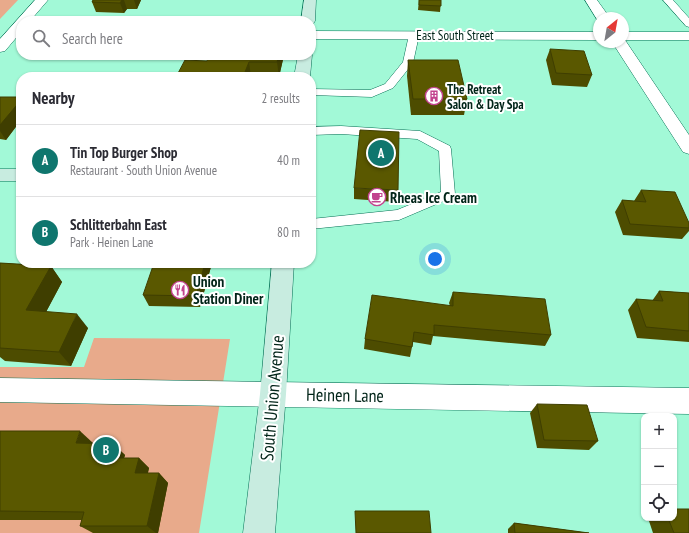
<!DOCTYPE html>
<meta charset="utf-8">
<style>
:root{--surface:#fff;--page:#f2f2f3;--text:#2b2b33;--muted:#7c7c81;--line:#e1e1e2;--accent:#0f766e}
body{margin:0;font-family:"PT Sans Narrow",sans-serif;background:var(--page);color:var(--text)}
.controls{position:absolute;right:12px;bottom:12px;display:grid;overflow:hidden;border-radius:8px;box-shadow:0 1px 3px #0004}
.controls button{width:36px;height:36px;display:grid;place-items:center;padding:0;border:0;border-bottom:1px solid var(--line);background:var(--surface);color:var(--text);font:20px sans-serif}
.compass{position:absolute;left:593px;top:12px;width:36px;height:36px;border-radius:50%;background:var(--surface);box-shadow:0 1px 3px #0004;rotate:31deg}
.you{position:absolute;left:435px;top:259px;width:14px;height:14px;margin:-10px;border:3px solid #fff;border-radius:50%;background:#1a73e8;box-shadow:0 0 0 6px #1a73e833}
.badge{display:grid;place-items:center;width:26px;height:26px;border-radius:50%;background:var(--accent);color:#fff;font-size:13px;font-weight:700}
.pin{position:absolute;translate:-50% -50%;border:2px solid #fff;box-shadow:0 1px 4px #0006}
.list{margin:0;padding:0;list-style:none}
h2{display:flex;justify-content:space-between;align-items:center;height:52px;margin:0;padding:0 16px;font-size:17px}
h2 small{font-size:13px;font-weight:400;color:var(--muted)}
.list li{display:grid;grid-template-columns:26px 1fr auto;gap:12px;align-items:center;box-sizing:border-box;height:72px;padding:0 16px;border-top:1px solid var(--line)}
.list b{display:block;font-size:15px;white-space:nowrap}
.list p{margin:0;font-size:13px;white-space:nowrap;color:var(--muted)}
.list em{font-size:13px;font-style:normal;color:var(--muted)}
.icon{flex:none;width:22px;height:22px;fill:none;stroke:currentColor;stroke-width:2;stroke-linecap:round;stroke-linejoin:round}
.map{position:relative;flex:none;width:689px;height:533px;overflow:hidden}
.search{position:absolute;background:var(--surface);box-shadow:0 1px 3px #0004;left:16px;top:16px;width:300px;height:44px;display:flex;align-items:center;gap:10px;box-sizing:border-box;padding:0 14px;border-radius:16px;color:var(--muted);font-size:15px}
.panel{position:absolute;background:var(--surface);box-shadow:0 1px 3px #0004;left:16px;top:72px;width:300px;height:196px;border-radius:16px}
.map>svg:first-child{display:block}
.green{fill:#e8aa8b}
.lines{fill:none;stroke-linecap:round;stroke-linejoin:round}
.lane-casing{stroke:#037054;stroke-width:1}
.street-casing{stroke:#037054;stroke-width:1}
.secondary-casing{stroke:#037054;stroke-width:1}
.lane{fill:#fff;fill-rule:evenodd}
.street{fill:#fff;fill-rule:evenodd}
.secondary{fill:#c8ece0;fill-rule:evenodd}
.wall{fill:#4d4c00}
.shaded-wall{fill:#3f3e00}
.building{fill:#5a5800;stroke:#3f3e00}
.labels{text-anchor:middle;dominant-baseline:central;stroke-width:4;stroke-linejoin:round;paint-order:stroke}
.far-street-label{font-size:13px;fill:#002418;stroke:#fff}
.far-poi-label{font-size:13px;font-weight:bold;fill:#002418;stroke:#fff;text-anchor:start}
.poi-label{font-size:15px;font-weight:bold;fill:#002418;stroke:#fff;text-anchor:start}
.near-street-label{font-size:18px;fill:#002418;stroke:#fff}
</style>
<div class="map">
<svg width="689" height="533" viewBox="0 0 689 533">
<rect width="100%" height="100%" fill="#a2f9d7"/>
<g class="green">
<polygon points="0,0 18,0 0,19"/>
<polygon points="94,338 230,339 199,533 0,533 0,367 84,367"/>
</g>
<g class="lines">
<defs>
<g id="lane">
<polygon points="663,0 673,0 689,18 689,27 686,26"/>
<polygon points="414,32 419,35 413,63 393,88 372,97 311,95 311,89 370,90 385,84 403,62 409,35"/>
<polygon points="341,126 420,131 450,146 451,149 455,194 453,197 399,220 311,229 311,219 397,210 441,192 439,151 417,139 341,134 311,135 311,127"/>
</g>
<g id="street">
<polygon points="35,0 48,0 30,21 21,21 21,32 5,51 0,52 0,39"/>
<polygon points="585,0 597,0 610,18 599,18 598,21"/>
<polygon points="311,31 599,32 599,40 311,39"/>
<polygon points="623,32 689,32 689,40 625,40 689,135 689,154 683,152 612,42 623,42"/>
<polygon points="0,378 689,388 689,414 0,402"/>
</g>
<g id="secondary">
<polygon points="304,0 316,0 315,21 313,24 311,24 311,21 301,21"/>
<polygon points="311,53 312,55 310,77 294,77 298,55 311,55"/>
<rect x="0" y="169" width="21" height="12"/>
<polygon points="272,263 294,263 286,394 275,533 243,533 260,394"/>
</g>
</defs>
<use href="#lane" class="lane-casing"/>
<use href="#street" class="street-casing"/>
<use href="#secondary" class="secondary-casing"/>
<use href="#lane" class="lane"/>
<use href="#street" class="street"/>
<use href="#secondary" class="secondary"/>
</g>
<g class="wall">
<polygon points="93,0 141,0 137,9 127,9 124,13 96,12 92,2"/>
<polygon points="419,0 441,0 440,12 418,10"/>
<polygon points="550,49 592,75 587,87 552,85 546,60"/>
<polygon points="284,55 279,77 176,77 207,61"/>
<polygon points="408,60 467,99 464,115 411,115 407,76"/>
<polygon points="0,97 21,97 21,120 6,140 0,139"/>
<polygon points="354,188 398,190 396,202 354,199"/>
<polygon points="641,190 689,223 689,231 682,239 623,235 615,212 622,200 634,201"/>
<polygon points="0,263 51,266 62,282 46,312 88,328 71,366 5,361 0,357"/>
<polygon points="212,263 200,307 149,306 143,295"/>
<polygon points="659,291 689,293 689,342 637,338 628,310 636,299 652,301"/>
<polygon points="453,292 551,335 545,346 433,336 431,345 413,342 410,357 364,349 365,339 450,306 449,303"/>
<polygon points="537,404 598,441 589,450 537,448 530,413"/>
<polygon points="0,431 93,443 92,444 113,444 125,455 124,458 139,458 149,468 148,473 159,473 168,483 158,533 93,533 80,526 82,520 0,520"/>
<polygon points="648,518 674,518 689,533 653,533"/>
<polygon points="514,523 589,533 508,533 508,529"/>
</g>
<g class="shaded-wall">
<polygon points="122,0 124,0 127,9 124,13 120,3"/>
<polygon points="134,0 141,0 137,9"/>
<polygon points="279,55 284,55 279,77 277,62"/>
<polygon points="249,62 251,77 243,77"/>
<polygon points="21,100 21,120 6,140 0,131 0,125"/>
<polygon points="205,263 212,263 200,307 196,296"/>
<polygon points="51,266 62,282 39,325 26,310"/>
<polygon points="77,314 88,328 71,366 59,352"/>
<polygon points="80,431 93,443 89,455 76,443"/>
<polygon points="113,444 125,455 121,468 109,458"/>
<polygon points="139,458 149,468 145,483 135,473"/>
<polygon points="159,473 168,483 158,533 156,533 147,526"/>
</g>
<g class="building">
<polygon points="93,0 122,0 120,3 92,2"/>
<polygon points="419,0 441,0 441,6 419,5"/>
<polygon points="550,49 584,51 592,75 556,73"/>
<polygon points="209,55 279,55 277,62 249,62 243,77 176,77 185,60 207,61"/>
<polygon points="408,60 458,60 467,99 413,99"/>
<polygon points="0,97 21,97 21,100 0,125"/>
<polygon points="360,130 399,132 398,190 354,188"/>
<polygon points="641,190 675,192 689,223 689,228 630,224 622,200 646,202"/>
<polygon points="0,263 51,266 26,310 77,314 59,352 0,348"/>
<polygon points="154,263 205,263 196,296 143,295"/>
<polygon points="659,291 689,293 689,331 646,327 636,299 663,301"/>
<polygon points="453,292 545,299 551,335 434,325 434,335 414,332 412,347 365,339 372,295 453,306"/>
<polygon points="537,404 587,405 598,441 544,440"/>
<polygon points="0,431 80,431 76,443 113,444 109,458 139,458 135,473 159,473 147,526 80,526 84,512 0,511"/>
<polygon points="674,509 689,509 689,533 674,533 668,518 674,518"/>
<polygon points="355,511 429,511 431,533 356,533"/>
<polygon points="514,523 589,533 515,533"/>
</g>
<defs>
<symbol id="building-ring" viewBox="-11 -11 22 22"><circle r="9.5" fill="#fff" stroke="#c2438e" stroke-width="1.5"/><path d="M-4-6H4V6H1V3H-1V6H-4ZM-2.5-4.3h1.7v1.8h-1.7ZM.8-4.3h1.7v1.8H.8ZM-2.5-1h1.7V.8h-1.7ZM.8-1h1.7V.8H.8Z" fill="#c2438e"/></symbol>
<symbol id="cafe-ring" viewBox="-11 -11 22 22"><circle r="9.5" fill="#fff" stroke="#c2438e" stroke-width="1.5"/><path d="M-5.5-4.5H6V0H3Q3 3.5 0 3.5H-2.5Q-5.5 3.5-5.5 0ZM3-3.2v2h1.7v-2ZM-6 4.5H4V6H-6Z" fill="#c2438e"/></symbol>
<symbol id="restaurant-ring" viewBox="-11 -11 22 22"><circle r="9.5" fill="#fff" stroke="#c2438e" stroke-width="1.5"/><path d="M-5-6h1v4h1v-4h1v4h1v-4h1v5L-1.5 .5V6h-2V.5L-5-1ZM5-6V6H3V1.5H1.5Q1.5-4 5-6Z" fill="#c2438e"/></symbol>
</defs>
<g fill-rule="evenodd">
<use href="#building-ring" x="424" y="86" width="20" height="20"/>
<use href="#cafe-ring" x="367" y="187" width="20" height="20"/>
<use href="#restaurant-ring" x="170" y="280" width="20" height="20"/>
</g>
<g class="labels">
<g class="far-street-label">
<text x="455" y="35">East South Street</text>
</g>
<g class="far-poi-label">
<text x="447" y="89">The Retreat<tspan x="447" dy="15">Salon &amp; Day Spa</tspan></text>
</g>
<g class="poi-label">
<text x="390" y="197">Rheas Ice Cream</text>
<text x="193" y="281">Union<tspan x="193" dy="17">Station Diner</tspan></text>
</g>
<g class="near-street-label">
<text transform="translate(345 395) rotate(1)">Heinen Lane</text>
<text transform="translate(272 398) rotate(-85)">South Union Avenue</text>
</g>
</g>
</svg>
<div class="controls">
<button>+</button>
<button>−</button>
<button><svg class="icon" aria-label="locate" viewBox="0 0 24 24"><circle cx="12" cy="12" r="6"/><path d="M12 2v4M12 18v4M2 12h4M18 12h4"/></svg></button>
</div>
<svg class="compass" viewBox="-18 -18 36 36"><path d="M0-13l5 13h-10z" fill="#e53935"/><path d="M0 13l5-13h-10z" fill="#7c7c81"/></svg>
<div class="you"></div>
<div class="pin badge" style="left:381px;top:153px">A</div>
<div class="pin badge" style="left:106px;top:450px">B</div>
<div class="search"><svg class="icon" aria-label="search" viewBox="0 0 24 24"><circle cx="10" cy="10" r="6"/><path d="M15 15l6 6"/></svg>Search here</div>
<section class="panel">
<h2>Nearby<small>2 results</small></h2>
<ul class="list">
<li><span class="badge">A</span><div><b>Tin Top Burger Shop</b><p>Restaurant · South Union Avenue</p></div><em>40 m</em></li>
<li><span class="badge">B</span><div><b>Schlitterbahn East</b><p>Park · Heinen Lane</p></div><em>80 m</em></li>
</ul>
</section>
</div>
